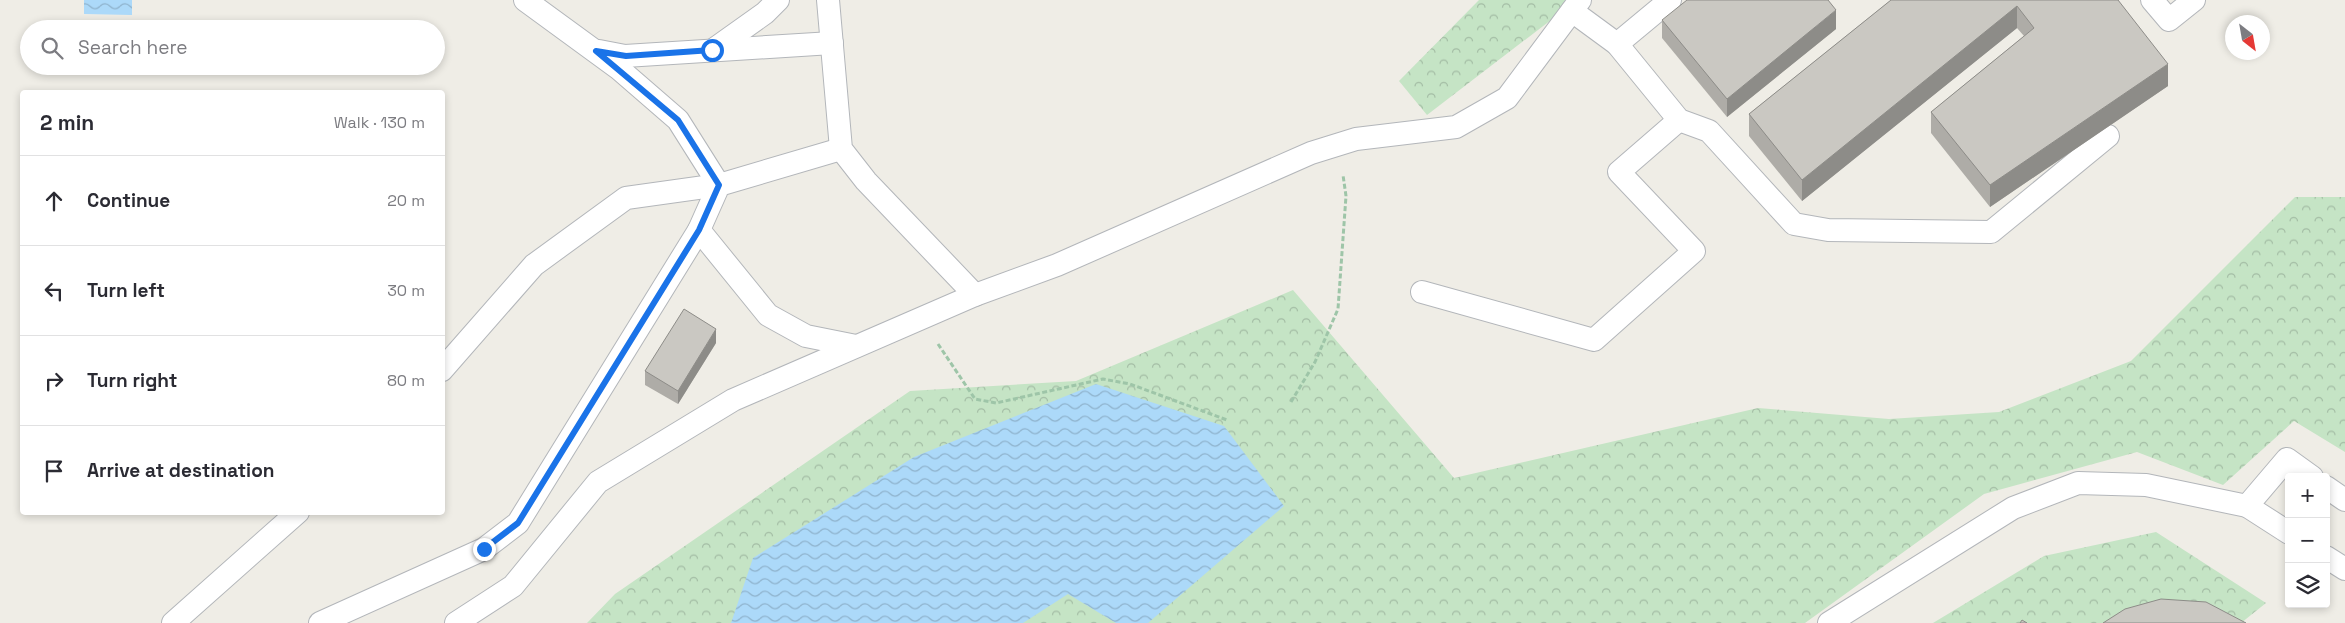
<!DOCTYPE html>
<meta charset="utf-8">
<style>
:root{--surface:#fff;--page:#f7f7f7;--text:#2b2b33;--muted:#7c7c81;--line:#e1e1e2}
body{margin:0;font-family:"Space Grotesk",sans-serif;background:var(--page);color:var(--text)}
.controls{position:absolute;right:15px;bottom:15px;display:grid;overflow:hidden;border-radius:5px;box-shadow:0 2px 8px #0003}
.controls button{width:45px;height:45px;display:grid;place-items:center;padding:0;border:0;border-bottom:1px solid var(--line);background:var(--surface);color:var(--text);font:25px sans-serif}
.compass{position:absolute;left:2225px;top:15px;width:45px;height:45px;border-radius:50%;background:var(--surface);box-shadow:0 2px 8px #0003;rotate:149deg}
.stop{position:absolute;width:15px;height:15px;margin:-11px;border:4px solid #1a73e8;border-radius:50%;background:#fff}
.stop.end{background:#1a73e8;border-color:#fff;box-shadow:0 1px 5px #0008}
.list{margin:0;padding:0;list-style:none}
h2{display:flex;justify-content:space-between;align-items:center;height:65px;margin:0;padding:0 20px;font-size:21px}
h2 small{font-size:16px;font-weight:400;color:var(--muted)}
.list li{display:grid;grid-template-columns:32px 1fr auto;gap:15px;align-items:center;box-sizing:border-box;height:90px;padding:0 20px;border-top:1px solid var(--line)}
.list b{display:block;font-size:19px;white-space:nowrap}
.list em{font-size:16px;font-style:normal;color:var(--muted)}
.icon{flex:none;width:28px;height:28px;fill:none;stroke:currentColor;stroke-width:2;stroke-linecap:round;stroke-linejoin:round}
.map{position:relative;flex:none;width:2345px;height:623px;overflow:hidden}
.search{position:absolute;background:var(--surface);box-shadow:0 2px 8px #0003;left:20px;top:20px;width:425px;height:55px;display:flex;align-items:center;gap:12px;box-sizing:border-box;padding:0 18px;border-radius:28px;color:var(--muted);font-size:19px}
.panel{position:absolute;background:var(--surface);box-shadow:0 2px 8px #0003;left:20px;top:90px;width:425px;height:425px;border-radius:5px}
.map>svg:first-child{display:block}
.forest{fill:url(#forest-crowns)}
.water{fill:url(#water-waves)}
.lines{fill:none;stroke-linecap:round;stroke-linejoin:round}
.service-casing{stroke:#b3b6ba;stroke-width:24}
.path{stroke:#9ec5a8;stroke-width:3;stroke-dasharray:5 2.5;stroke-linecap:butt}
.service{stroke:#fff;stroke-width:22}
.wall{fill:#aeaca7}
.shaded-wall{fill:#8d8c88}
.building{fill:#cac8c2;stroke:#8d8c88}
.route{stroke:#1a73e8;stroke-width:6}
</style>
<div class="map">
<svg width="2345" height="623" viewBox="0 0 2345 623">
<defs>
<pattern id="forest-crowns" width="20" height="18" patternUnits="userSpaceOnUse" patternTransform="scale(1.25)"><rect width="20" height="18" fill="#c5e4c5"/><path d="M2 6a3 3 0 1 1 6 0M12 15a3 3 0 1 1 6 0" fill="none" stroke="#a3bca4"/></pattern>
<pattern id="water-waves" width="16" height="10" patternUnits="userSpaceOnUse" patternTransform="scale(1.25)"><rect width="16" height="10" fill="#acd9f9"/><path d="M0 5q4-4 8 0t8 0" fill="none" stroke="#8fb3cd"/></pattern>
</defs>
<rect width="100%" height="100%" fill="#efede6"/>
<g class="forest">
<polygon points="1479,0 1577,0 1427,115 1399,81"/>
<polygon points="2295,197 2345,197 2345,452 2294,421 2223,485 2137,452 1984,494 1805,623 587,623 615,594 910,391 1076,381 1293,290 1454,478 1758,408 1889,419 1999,412 2131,361"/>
<polygon points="2156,532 2266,603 2241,623 1933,623 2044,556"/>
</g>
<g class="water">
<polygon points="84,0 132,0 132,15 84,14"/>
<polygon points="1096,384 1224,426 1284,506 1148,623 1116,623 1068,594 1023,623 731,623 753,558 914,457"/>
</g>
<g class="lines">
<defs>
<g id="service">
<polyline points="828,0 841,149 866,181 975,295"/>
<polyline points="1670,0 1617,44 1679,120 1709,131 1794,224 1828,230 1991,232 2108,136"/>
<polyline points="2152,0 2169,20 2194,0"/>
<polyline points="1572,11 1617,44"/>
<polyline points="713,50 765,13 778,0"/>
<polyline points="599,51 625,56 832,43"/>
<polyline points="699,230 768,315 806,336 856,346"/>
<polyline points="1422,292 1594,340 1694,251 1619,172 1679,120"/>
<polyline points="442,370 534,265 626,198 719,185 678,120 618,68 525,0"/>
<polyline points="2326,487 2345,500"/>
<polyline points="2289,533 2247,506 2287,459 2312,477"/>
<polyline points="2326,557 2345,569"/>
<polyline points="173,623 298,512"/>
<polyline points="320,623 484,549 518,523 699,230 719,185 841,149"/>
<polyline points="456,623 513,586 598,482 733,400 975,295 1057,265 1311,153 1356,139 1456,127 1507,98 1580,0"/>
<polyline points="1829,623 2013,508 2078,483 2146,485 2247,506"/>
</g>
</defs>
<use href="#service" class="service-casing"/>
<g class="path">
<polyline points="938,344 975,399 996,403 1103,379 1130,384 1227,420"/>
<polyline points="1291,402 1315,362 1338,309 1346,196 1343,175"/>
</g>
<use href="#service" class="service"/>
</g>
<g class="wall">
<polygon points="1891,0 2118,0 2168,86 1990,207 1931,133 1931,112 2024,36 2017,28 1802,201 1749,136 1749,114"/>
<polygon points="1662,20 1836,29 1727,117 1662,38"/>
<polygon points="716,343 678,404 645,385 645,371"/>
</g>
<g class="shaded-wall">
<polygon points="2017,6 2017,28 1802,201 1802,180"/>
<polygon points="1836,10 1836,29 1727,117 1727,99"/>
<polygon points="2168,64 2168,86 1990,207 1990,185"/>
<polygon points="716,329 716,343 678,404 678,391"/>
</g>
<g class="building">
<polygon points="1687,0 1828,0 1836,10 1727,99 1662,20"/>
<polygon points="1891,0 2118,0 2168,64 1990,185 1931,112 2034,28 2017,6 1802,180 1749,114"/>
<polygon points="684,309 716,329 678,391 645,371"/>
<polygon points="2161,599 2206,602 2246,623 2103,623 2125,609"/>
<polygon points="2022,620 2027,623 2020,623"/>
</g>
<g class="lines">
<polyline class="route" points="484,549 518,523 699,230 719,185 678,120 596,51 626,56 712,50"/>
</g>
</svg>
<div class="controls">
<button>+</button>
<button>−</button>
<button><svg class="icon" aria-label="layers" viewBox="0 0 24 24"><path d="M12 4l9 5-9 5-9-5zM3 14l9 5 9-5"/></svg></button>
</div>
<svg class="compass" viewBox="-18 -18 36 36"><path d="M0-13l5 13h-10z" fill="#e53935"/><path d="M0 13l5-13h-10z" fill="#7c7c81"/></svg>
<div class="stop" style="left:712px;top:50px"></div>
<div class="stop end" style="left:484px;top:549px"></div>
<div class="search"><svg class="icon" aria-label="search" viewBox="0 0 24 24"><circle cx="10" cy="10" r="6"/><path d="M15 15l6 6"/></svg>Search here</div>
<section class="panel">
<h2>2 min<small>Walk · 130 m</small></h2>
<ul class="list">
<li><svg class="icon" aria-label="ahead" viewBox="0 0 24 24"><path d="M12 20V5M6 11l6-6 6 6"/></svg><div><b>Continue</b></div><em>20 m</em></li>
<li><svg class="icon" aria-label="left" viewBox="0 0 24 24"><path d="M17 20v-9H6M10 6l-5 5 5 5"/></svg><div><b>Turn left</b></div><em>30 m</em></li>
<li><svg class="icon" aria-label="right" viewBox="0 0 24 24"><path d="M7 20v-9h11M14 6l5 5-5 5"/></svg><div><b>Turn right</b></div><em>80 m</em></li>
<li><svg class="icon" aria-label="arrive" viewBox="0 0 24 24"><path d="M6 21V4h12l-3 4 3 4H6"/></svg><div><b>Arrive at destination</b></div></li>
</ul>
</section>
</div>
